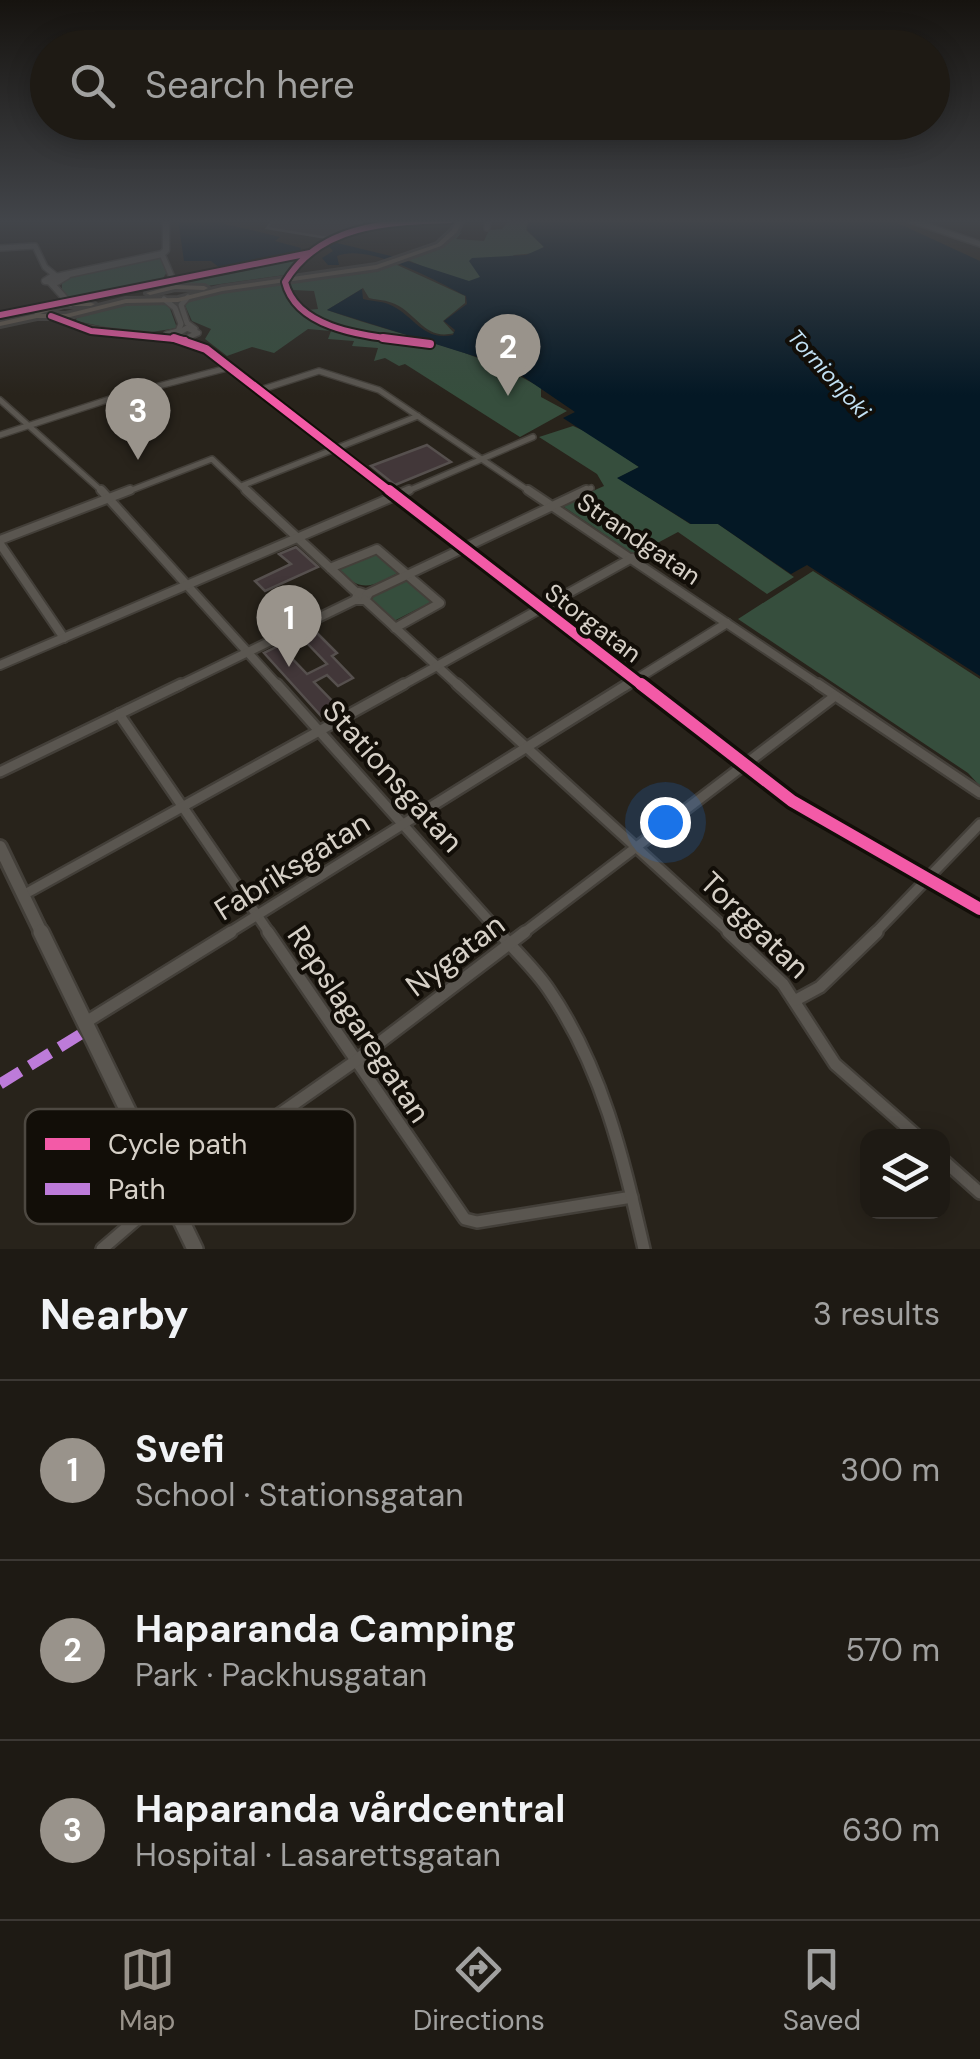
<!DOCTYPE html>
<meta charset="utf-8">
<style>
:root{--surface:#1e1a14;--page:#2b2722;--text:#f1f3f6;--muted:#a1a1a0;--line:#3c3834;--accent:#99938b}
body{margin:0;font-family:"DM Sans",sans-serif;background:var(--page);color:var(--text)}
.controls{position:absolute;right:30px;bottom:30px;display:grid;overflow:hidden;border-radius:20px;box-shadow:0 5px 25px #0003}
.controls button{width:90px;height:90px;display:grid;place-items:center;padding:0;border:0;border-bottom:2px solid var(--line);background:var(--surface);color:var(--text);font:50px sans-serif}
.you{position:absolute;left:665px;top:822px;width:35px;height:35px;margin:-25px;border:8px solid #fff;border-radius:50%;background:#1a73e8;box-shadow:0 0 0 15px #1a73e833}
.badge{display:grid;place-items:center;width:65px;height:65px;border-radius:50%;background:var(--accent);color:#fff;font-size:32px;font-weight:700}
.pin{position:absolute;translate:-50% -82px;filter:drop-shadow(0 2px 5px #0008)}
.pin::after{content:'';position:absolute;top:52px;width:35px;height:30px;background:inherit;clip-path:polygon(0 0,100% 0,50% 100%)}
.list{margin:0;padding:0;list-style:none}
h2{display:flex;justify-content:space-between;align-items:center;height:130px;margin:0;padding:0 40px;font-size:42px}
h2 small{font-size:32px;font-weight:400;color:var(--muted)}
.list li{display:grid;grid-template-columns:65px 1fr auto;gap:30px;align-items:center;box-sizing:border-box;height:180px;padding:0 40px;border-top:2px solid var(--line)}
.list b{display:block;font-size:38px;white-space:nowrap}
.list p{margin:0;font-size:32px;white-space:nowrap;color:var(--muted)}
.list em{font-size:32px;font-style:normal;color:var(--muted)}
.icon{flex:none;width:55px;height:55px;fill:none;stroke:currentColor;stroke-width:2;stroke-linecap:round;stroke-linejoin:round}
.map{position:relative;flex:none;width:980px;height:1249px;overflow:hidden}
.search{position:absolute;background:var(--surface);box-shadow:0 5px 25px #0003;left:30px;right:30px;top:30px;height:110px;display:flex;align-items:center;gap:25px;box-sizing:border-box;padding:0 35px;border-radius:55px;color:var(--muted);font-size:38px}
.sheet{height:670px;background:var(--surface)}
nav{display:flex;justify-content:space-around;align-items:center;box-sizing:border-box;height:140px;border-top:2px solid var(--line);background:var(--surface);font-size:28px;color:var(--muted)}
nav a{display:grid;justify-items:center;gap:5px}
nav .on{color:var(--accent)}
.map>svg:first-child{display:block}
.green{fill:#364e3d}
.water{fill:#041825}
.building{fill:#423739;stroke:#56504e;stroke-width:2.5;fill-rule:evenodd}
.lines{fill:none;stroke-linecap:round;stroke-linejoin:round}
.minor-far3-casing{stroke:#433f39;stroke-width:8}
.minor-far2-casing{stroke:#433f39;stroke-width:12}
.minor-far1-casing{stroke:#433f39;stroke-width:14}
.minor-casing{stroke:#433f39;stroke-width:16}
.tertiary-far2-casing{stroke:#433f39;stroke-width:9}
.tertiary-far1-casing{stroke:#433f39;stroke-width:18}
.tertiary-casing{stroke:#433f39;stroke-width:20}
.trunk-casing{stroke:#433f39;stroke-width:6}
.minor-far3{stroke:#5a5650;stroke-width:5}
.minor-far2{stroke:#5a5650;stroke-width:8}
.minor-far1{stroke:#5a5650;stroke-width:9}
.minor{stroke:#5a5650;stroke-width:11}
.tertiary-far2{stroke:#5a5650;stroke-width:6}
.tertiary-far1{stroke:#5a5650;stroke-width:12}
.tertiary{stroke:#5a5650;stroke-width:15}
.trunk{fill:#665b4e;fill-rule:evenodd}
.quiet{stroke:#bd7bd9;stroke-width:11;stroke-dasharray:24 11;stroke-linecap:butt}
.cycleway-far3-casing{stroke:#120e08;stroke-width:10}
.cycleway-far2-casing{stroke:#120e08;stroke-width:12}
.cycleway-far1-casing{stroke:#120e08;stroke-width:16}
.cycleway-casing{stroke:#120e08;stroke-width:19}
.cycleway-far3{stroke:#f35aa7;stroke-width:6}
.cycleway-far2{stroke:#f35aa7;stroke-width:8}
.cycleway-far1{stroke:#f35aa7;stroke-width:10}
.cycleway{stroke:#f35aa7;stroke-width:12}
.labels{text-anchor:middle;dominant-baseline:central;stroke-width:8;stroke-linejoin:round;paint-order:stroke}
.far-water-label{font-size:22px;font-style:italic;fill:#c2e1f4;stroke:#120e08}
.street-label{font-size:25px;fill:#d6d0c7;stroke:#120e08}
.near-street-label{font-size:30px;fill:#d6d0c7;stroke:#120e08}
.key{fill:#120e08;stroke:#4d4841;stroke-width:2.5}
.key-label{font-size:28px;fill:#d6d0c7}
</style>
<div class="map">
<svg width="980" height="1249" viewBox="0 0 980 1249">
<rect width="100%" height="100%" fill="#28231b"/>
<g class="green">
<polygon points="510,220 528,220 526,230 544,247 536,253 514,255 473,288 408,260 462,232 456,239 484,241 489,230 502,229"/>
<polygon points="303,254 285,275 199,287 182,282"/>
<polygon points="160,257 167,272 160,283 69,300 62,291 62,283 75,273"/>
<path d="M395,264L465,296V303L443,321L454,333C426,341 417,314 395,304C387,300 377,300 369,298L363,288L327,310C399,336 475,348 541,388V397L567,411L520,437L405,364L399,366L385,358L374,361L378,348L352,346L354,341L328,339L331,331L308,329L274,353L252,347L227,356L205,339L211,329L192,321L184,303L205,293L283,282L288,301C325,336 381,342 429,345L349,330L307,310L318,309L314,291L293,290L289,281Z"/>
<polygon points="145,299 169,306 177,328 139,334 76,321 77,316 97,308"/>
<polygon points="573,426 591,434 639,467 618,478 690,524 718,524 794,577 767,594 678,532 635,555 561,505 604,486 597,474 539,437"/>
<path d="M375,551L400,572C371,586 365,594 338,571L340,566Z"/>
<polygon points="813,571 980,679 980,786 968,773 738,619"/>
<polygon points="407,578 433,601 394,621 372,600 373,596"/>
</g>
<g class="water">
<polygon points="178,220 208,220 280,237 275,241 301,248 300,252 220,268 211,261 184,261"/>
<path d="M529,220H891L980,261V676L807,565L791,574L718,524H691L617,478L639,467L563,418L575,412L509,367L327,310L362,289L363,299C371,301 381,301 388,304C414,314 422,342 453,335L455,330L444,321L467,304L466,296C436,281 370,243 337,256L339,265H328L322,258L333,251L327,244L337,243L395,257L469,281L480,277L469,261L472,258L526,255L544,247L527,230Z"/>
</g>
<g class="building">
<polygon points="273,220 363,220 358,230 333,239 267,228"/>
<polygon points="427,445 451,462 395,485 371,466"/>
<polygon points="296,547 318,567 265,591 255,581 291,564 279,554"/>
<path d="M313,629L337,653L332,656L353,678L338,686L327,675L314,682L339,708L322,717L264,653ZM304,640L327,664L307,674L284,650Z"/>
</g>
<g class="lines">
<defs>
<g id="minor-far3">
<polyline points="910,220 980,244"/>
<polyline points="487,228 488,220"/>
<polyline points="0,248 35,246 45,267 56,276"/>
<polyline points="162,254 174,282"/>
<polyline points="188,297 181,305 187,323 195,329"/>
<polyline points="164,299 175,308 181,324 178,331 167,334"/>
<path d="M51,316C101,340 156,327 206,349L392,493"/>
<polygon points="187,328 198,333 186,338 175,335"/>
<polyline points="260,390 319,371 379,390 532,493"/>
<polyline points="0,400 104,493"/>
<polyline points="0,435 113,398 231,367"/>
<polyline points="241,486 418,416"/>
<polyline points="124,493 212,459 248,493"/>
<polyline points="403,493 533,437"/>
<polyline points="581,493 591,488"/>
</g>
<g id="minor-far2">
<polyline points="101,490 279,687"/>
<polyline points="246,490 357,593"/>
<polyline points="389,490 644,687"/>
<polyline points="528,490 822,687"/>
<polyline points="0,540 130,490"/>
<polyline points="0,544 64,638"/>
<polyline points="330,568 377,549 440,603 395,628"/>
<polygon points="359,592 368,595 365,600 355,600"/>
<polyline points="367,594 586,490"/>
<polyline points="365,600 460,687"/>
<polyline points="0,665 409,490"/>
<polyline points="176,687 355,600"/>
<polyline points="399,687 632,558"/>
<polyline points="624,687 727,623"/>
</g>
<g id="minor-far1">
<polyline points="277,684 501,934"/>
<polyline points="457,684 731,934"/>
<polyline points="641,684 792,801 980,909"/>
<polyline points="818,684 980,793"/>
<polyline points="119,714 270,934"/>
<polyline points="0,772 181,684"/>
<polyline points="25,894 404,684"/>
<polyline points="227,934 628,684"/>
<polyline points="522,934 835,696"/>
<polyline points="874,934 980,824"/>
</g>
<g id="minor">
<polyline points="268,932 465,1219 477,1222 632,1197"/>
<path d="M499,932C515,951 535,969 549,990C603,1069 623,1158 644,1249"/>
<polyline points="728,932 783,984 835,1064 917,1136"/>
<polyline points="796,1000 820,987 877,932"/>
<polyline points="86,1022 231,932"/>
<polyline points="942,1159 980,1193"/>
<polyline points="102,1249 167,1193 354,1062 525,932"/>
</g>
<g id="tertiary-far2">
<polyline points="60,276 162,254 166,250 166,220"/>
<polyline points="64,277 53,276 45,281 57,282 67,276"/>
<polyline points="51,283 70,304"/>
</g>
<polyline id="tertiary-far1" points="0,847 42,934"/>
<polyline id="tertiary" points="41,932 195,1249"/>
<g id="trunk">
<path d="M457,220H463L457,232L441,246L377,269L222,291L178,302L126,303L66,318H37L0,326V322L35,314L33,312L34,310C55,304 75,298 95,304L91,306H64L40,314H66L126,299L178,298L222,287L376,265L437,244L452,230Z"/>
<polygon points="175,285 204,286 208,288 204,290 175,289 150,295 146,293"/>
</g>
</defs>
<use href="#minor-far3" class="minor-far3-casing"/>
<use href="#minor-far2" class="minor-far2-casing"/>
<use href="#minor-far1" class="minor-far1-casing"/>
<use href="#minor" class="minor-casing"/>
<use href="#tertiary-far2" class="tertiary-far2-casing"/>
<use href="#tertiary-far1" class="tertiary-far1-casing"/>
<use href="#tertiary" class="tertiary-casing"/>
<use href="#trunk" class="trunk-casing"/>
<use href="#minor-far3" class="minor-far3"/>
<use href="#minor-far2" class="minor-far2"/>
<use href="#minor-far1" class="minor-far1"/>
<use href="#minor" class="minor"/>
<use href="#tertiary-far2" class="tertiary-far2"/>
<use href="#tertiary-far1" class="tertiary-far1"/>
<use href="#tertiary" class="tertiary"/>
<use href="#trunk" class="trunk"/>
<polyline class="quiet" points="0,1084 89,1029"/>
<defs>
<g id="cycleway-far3">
<polyline points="0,315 310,253"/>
<polyline points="51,316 91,331 185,340"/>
<path d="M399,340C359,335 296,327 285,282C320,224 388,222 450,220"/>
</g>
<g id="cycleway-far2">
<polyline points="174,338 206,349 392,493"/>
<polyline points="383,338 430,344"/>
</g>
<polyline id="cycleway-far1" points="389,490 644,687"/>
<polyline id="cycleway" points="641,684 792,801 980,909"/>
</defs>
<use href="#cycleway-far3" class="cycleway-far3-casing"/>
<use href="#cycleway-far2" class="cycleway-far2-casing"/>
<use href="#cycleway-far1" class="cycleway-far1-casing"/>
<use href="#cycleway" class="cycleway-casing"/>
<use href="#cycleway-far3" class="cycleway-far3"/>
<use href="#cycleway-far2" class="cycleway-far2"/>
<use href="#cycleway-far1" class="cycleway-far1"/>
<use href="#cycleway" class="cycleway"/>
</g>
<linearGradient id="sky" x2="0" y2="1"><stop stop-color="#16130f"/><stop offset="0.56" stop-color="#42454a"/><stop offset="1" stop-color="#42454a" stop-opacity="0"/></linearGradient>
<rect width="980" height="395" fill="url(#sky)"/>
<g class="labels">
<g class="far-water-label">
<text transform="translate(829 374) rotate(48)">Tornionjoki</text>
</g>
<g class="street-label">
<text transform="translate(639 539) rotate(34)">Strandgatan</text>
<text transform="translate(593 623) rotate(37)">Storgatan</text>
</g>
<g class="near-street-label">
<text transform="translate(393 776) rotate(48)">Stationsgatan</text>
<text transform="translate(292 866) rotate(-32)">Fabriksgatan</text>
<text transform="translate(755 925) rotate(44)">Torggatan</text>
<text transform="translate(455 955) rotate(-37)">Nygatan</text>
<text transform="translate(359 1024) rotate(56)">Repslagaregatan</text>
</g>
</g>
<rect x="25" y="1109" width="330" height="115" rx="15" class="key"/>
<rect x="45" y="1138" width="45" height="12" fill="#f35aa7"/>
<rect x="45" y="1183" width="45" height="12" fill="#bd7bd9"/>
<g class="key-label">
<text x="108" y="1154">Cycle path</text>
<text x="108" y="1199">Path</text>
</g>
</svg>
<div class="controls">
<button><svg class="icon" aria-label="layers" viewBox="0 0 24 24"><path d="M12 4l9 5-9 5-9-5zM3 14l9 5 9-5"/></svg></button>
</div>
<div class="you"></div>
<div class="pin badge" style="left:289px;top:667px">1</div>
<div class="pin badge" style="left:508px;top:396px">2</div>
<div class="pin badge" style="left:138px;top:460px">3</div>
<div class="search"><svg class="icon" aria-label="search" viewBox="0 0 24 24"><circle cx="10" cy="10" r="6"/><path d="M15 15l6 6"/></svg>Search here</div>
</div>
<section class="sheet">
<h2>Nearby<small>3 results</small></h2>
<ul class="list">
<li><span class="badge">1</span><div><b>Svefi</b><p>School · Stationsgatan</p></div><em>300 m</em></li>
<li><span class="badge">2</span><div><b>Haparanda Camping</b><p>Park · Packhusgatan</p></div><em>570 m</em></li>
<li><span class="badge">3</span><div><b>Haparanda vårdcentral</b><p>Hospital · Lasarettsgatan</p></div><em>630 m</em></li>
</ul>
</section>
<nav>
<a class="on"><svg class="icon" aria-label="map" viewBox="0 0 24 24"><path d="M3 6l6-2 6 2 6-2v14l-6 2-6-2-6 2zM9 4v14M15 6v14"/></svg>Map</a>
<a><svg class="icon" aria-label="directions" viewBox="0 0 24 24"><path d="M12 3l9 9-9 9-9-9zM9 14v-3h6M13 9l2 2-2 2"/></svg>Directions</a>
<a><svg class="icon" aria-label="saved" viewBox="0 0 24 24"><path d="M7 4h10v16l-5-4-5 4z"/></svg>Saved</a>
</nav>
